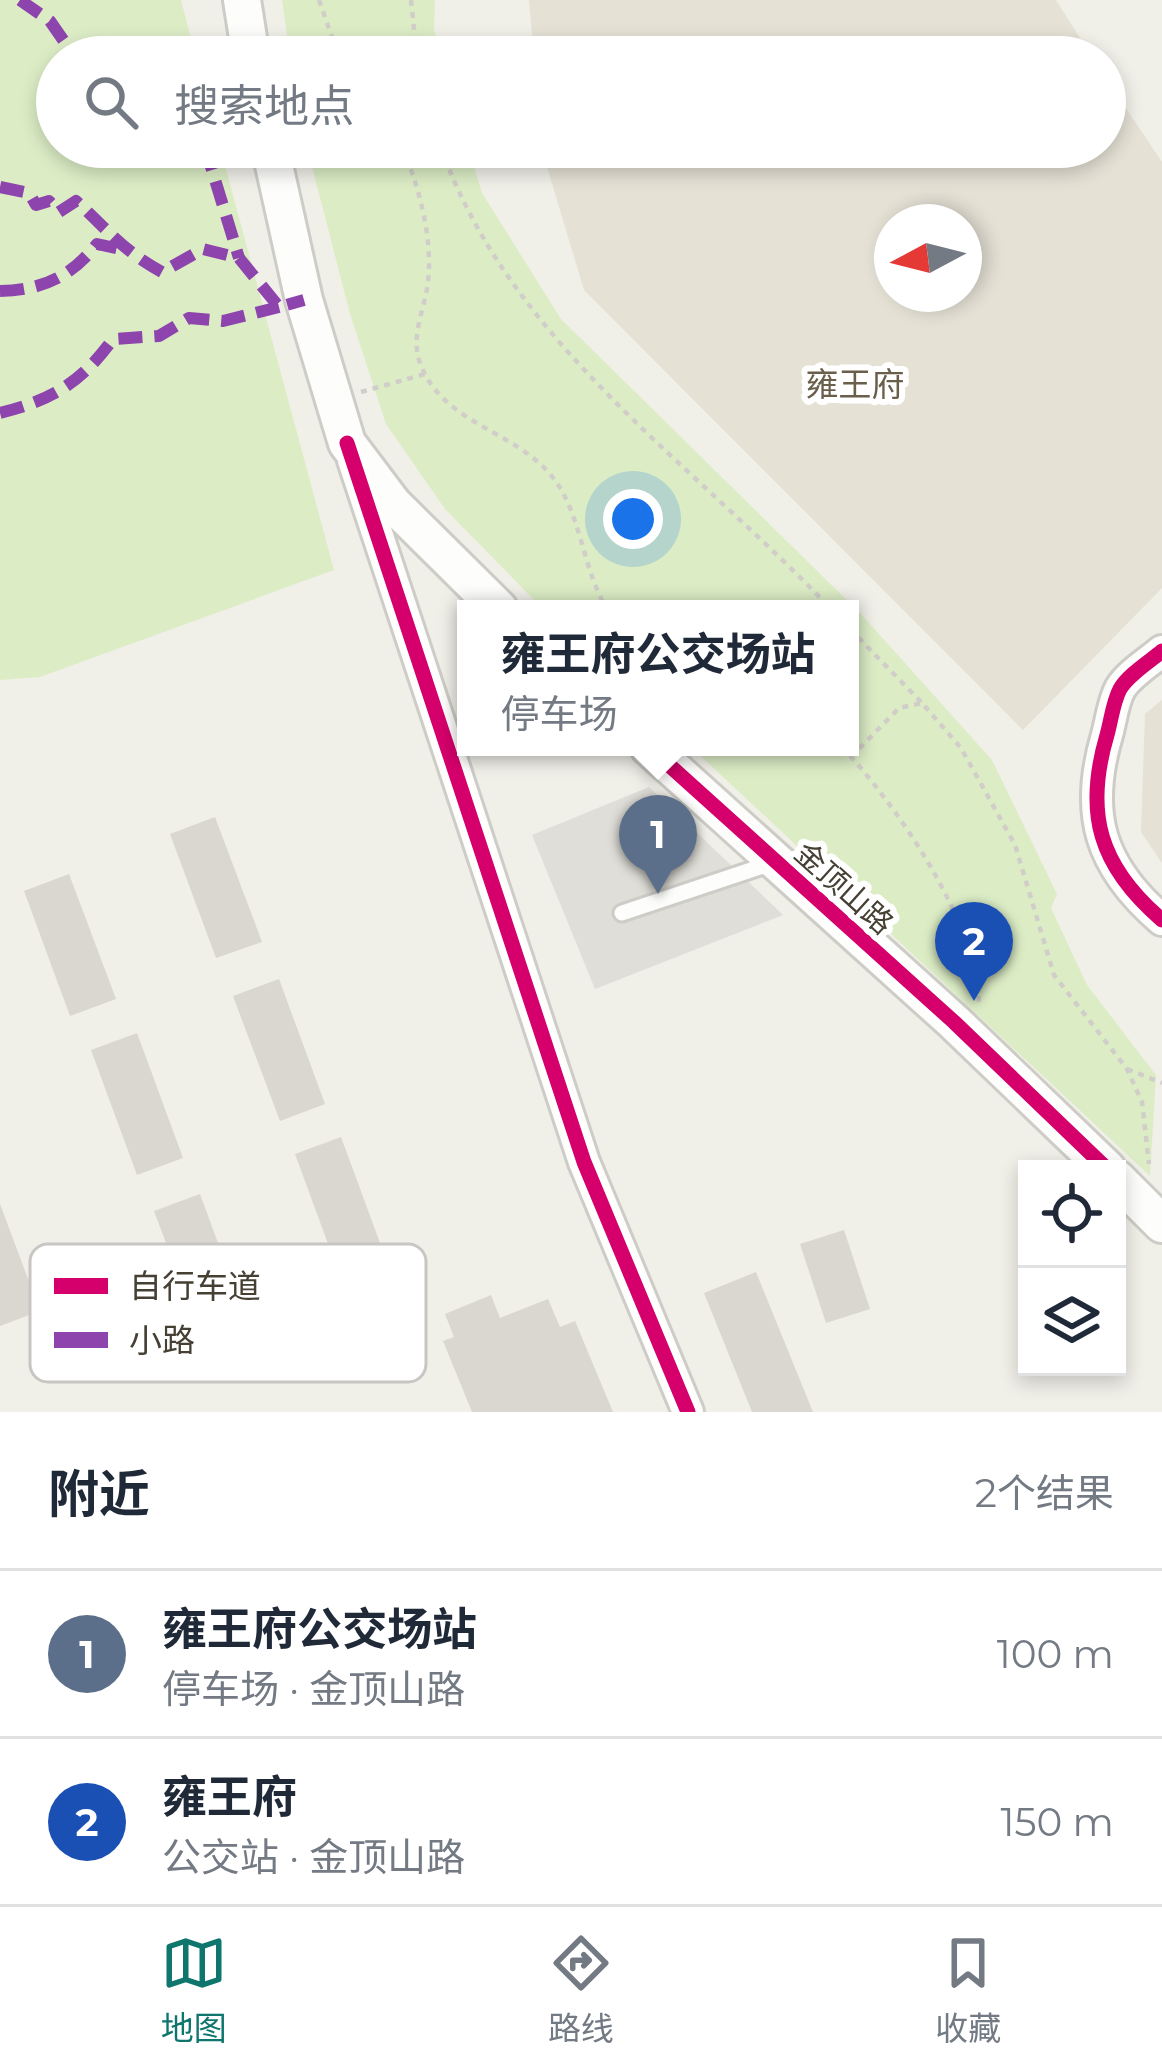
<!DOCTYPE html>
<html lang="zh">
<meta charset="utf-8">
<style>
:root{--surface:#fff;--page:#f6f6f7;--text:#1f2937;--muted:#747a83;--line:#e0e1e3;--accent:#0f766e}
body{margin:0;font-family:Montserrat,"Noto Sans SC",sans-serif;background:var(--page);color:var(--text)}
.controls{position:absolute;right:36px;bottom:36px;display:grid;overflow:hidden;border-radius:0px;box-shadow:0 6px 18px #0003}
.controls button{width:108px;height:108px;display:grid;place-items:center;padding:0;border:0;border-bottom:3px solid var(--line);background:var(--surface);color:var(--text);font:60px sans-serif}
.compass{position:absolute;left:874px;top:204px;width:108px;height:108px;border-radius:50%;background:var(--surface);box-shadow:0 6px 18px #0003;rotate:263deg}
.you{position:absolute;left:633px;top:519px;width:42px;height:42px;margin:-30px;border:9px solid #fff;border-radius:50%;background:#1a73e8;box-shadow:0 0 0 18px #1a73e833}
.badge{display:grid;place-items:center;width:78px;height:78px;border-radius:50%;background:var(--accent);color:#fff;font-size:39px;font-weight:700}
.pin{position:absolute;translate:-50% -99px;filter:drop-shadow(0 3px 6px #0008)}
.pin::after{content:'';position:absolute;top:63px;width:42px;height:36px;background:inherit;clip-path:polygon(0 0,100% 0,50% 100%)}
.popup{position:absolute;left:457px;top:600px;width:402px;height:156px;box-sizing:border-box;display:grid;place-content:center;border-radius:0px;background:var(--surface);filter:drop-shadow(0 3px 9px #0005);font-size:39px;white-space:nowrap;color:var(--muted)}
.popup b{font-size:45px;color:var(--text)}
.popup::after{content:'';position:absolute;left:50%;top:100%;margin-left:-24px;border:24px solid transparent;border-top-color:var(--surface)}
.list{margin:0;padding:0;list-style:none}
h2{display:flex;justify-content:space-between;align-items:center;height:156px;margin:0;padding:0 48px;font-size:51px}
h2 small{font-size:39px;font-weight:400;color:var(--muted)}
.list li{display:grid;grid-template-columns:78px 1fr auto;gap:36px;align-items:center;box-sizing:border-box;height:168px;padding:0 48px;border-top:3px solid var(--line)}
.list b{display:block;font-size:45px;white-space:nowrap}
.list p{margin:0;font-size:39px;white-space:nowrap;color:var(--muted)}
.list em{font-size:39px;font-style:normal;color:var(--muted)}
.icon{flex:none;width:66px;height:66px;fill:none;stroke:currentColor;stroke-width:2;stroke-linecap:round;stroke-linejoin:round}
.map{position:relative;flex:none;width:1162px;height:1412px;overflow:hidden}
.search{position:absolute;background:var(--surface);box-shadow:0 6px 18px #0003;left:36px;right:36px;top:36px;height:132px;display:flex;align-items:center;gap:30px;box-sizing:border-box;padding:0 42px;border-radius:66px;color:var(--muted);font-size:45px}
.sheet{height:492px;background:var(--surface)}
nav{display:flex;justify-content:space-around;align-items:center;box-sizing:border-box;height:168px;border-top:3px solid var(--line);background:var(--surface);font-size:33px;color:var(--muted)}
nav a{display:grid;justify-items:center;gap:6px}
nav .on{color:var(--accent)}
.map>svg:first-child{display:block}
.residential{fill:#e5e1d5;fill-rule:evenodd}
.green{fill:#dcedc6}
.parking{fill:#dfded8}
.building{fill:#dad7d0}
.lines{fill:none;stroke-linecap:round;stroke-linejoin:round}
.service-casing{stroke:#ceccc6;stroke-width:21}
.minor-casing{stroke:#ceccc6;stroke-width:36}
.tertiary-casing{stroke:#ceccc6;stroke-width:42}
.path{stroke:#d1cec9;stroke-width:4.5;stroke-dasharray:6 6;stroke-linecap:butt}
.service{stroke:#fdfdfc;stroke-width:15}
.minor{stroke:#fdfdfc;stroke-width:30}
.tertiary{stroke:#fdfdfc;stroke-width:36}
.quiet{stroke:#8e44ad;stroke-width:12;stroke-dasharray:24 12;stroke-linecap:butt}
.cycleway-casing{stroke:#fff;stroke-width:22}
.cycleway{stroke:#d6006c;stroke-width:15}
.labels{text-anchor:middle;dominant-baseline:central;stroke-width:12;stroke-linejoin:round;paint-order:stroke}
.street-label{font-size:30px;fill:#464034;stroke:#fff}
.neighbourhood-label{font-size:33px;fill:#6a5f4b;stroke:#fff}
.key{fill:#fff;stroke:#c8c6c2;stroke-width:3}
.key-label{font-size:33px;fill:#464034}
</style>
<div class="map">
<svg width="1162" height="1412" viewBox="0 0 1162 1412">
<rect width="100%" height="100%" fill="#f0efe8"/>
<g class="residential">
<polygon points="529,0 1056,0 1092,57 534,57"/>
<path d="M1105,77L1162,162V588L1023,730L584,290L541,147H1105ZM964,222V294H892V222Z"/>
<polygon points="1162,700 1162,863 1141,832 1145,714"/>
</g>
<g class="green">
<polygon points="0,0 181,0 196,57 57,57 57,147 220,147 334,570 40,677 0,680"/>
<polygon points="282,0 435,0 434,30 442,57 290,57"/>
<polygon points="307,147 468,147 482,193 561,319 861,614 992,760 1057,894 1051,908 1087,985 1156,1075 1150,1176 691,747 850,747 850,609 543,609 445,509 386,424 350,314"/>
</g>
<polygon class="parking" points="649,787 783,915 595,989 532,835"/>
<g class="building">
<polygon points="215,817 262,942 216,958 170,834"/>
<polygon points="69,874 116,999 70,1016 24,891"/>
<polygon points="279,979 325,1104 280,1121 233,996"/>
<polygon points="137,1033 183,1158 137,1175 91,1050"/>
<polygon points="341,1137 387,1262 341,1279 295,1154"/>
<polygon points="200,1194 246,1319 201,1336 154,1211"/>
<polygon points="0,1204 40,1311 0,1326"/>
<polygon points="844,1230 870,1309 826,1323 800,1244"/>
<polygon points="756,1272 813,1412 752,1412 704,1293"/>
<polygon points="491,1295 500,1318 548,1299 560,1327 575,1321 613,1412 472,1412 443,1341 454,1337 445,1314"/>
</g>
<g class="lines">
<defs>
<polyline id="service" points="622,913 772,863"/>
<g id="minor">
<polyline points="353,460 584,1162 688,1412"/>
<path d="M1162,651C1149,662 1128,675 1120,689C1113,702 1111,721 1107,735C1084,813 1099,866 1162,920"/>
</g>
<g id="tertiary">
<polyline points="242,0 251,57"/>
<polyline points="270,147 304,300 347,443 393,504 499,609"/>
<polyline points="649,747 954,1022 1107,1169"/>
<polyline points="1117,1179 1162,1224"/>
</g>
</defs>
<use href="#service" class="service-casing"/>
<use href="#minor" class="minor-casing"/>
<use href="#tertiary" class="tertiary-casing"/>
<g class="path">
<polyline points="319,0 339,57"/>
<polyline points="411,0 417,57"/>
<path d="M402,147C419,186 433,238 428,282C425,309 410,335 420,363C442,423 511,429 550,474C581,509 582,569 607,609"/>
<path d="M441,147C508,341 695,465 831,609"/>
<polyline points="361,392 425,374"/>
<polyline points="850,629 922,703"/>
<path d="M842,747C898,807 977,921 979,1005"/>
<polyline points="851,757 899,708 922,703 961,748 1015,845 1054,975 1127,1069 1142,1102 1149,1164"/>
<polyline points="1127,1069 1162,1083"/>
</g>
<use href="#service" class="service"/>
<use href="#minor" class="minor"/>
<use href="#tertiary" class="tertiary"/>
<g class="quiet">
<polyline points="20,0 50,21 75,57"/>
<polyline points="205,147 239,258"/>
<path d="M0,187L29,193L36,205L49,201L59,212L76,201C107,229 123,251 162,272L203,249L239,258L279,307L304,300"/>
<path d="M0,291C42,290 71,277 97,244L120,249"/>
<path d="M0,413C52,400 81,383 113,339L159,336L189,318L223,321L279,307"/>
</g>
<defs>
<g id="cycleway">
<polyline points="347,443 584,1162 688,1412"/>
<path d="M1162,651C1149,662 1128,675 1120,689C1113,702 1111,721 1107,735C1084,813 1099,866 1162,920"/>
<polyline points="649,747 954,1022 1107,1169"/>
</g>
</defs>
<use href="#cycleway" class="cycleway-casing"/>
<use href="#cycleway" class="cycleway"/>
</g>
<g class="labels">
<g class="street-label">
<text transform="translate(844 888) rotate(42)">金顶山路</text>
</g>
<g class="neighbourhood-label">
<text x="855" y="384">雍王府</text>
</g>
</g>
<rect x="30" y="1244" width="396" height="138" rx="18" class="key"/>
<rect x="54" y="1278" width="54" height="16" fill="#d6006c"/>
<rect x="54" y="1332" width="54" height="16" fill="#8e44ad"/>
<g class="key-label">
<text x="129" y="1298">自行车道</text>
<text x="129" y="1352">小路</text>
</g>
</svg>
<div class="controls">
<button><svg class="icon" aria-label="locate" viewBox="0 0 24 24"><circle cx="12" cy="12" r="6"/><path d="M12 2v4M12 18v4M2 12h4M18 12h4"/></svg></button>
<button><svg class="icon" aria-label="layers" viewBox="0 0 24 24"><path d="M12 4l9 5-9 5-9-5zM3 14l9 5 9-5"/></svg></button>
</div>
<svg class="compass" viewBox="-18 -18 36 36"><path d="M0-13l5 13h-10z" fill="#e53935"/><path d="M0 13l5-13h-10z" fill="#747a83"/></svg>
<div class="you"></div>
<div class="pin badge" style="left:658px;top:894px;background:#5c6f8a">1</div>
<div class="popup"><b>雍王府公交场站</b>停车场</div>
<div class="pin badge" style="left:974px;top:1001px;background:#1a4fb4">2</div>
<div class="search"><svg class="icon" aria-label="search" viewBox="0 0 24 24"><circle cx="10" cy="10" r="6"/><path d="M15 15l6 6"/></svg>搜索地点</div>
</div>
<section class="sheet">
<h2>附近<small>2个结果</small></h2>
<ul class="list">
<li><span class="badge" style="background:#5c6f8a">1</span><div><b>雍王府公交场站</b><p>停车场 · 金顶山路</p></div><em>100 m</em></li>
<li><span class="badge" style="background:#1a4fb4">2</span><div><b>雍王府</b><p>公交站 · 金顶山路</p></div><em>150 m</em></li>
</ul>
</section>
<nav>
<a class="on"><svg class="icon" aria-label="map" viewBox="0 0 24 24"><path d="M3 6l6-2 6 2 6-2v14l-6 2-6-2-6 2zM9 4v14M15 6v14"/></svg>地图</a>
<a><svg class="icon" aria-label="directions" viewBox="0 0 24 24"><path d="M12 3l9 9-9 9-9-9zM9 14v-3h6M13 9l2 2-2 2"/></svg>路线</a>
<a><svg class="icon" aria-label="saved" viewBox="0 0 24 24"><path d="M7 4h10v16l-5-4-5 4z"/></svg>收藏</a>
</nav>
